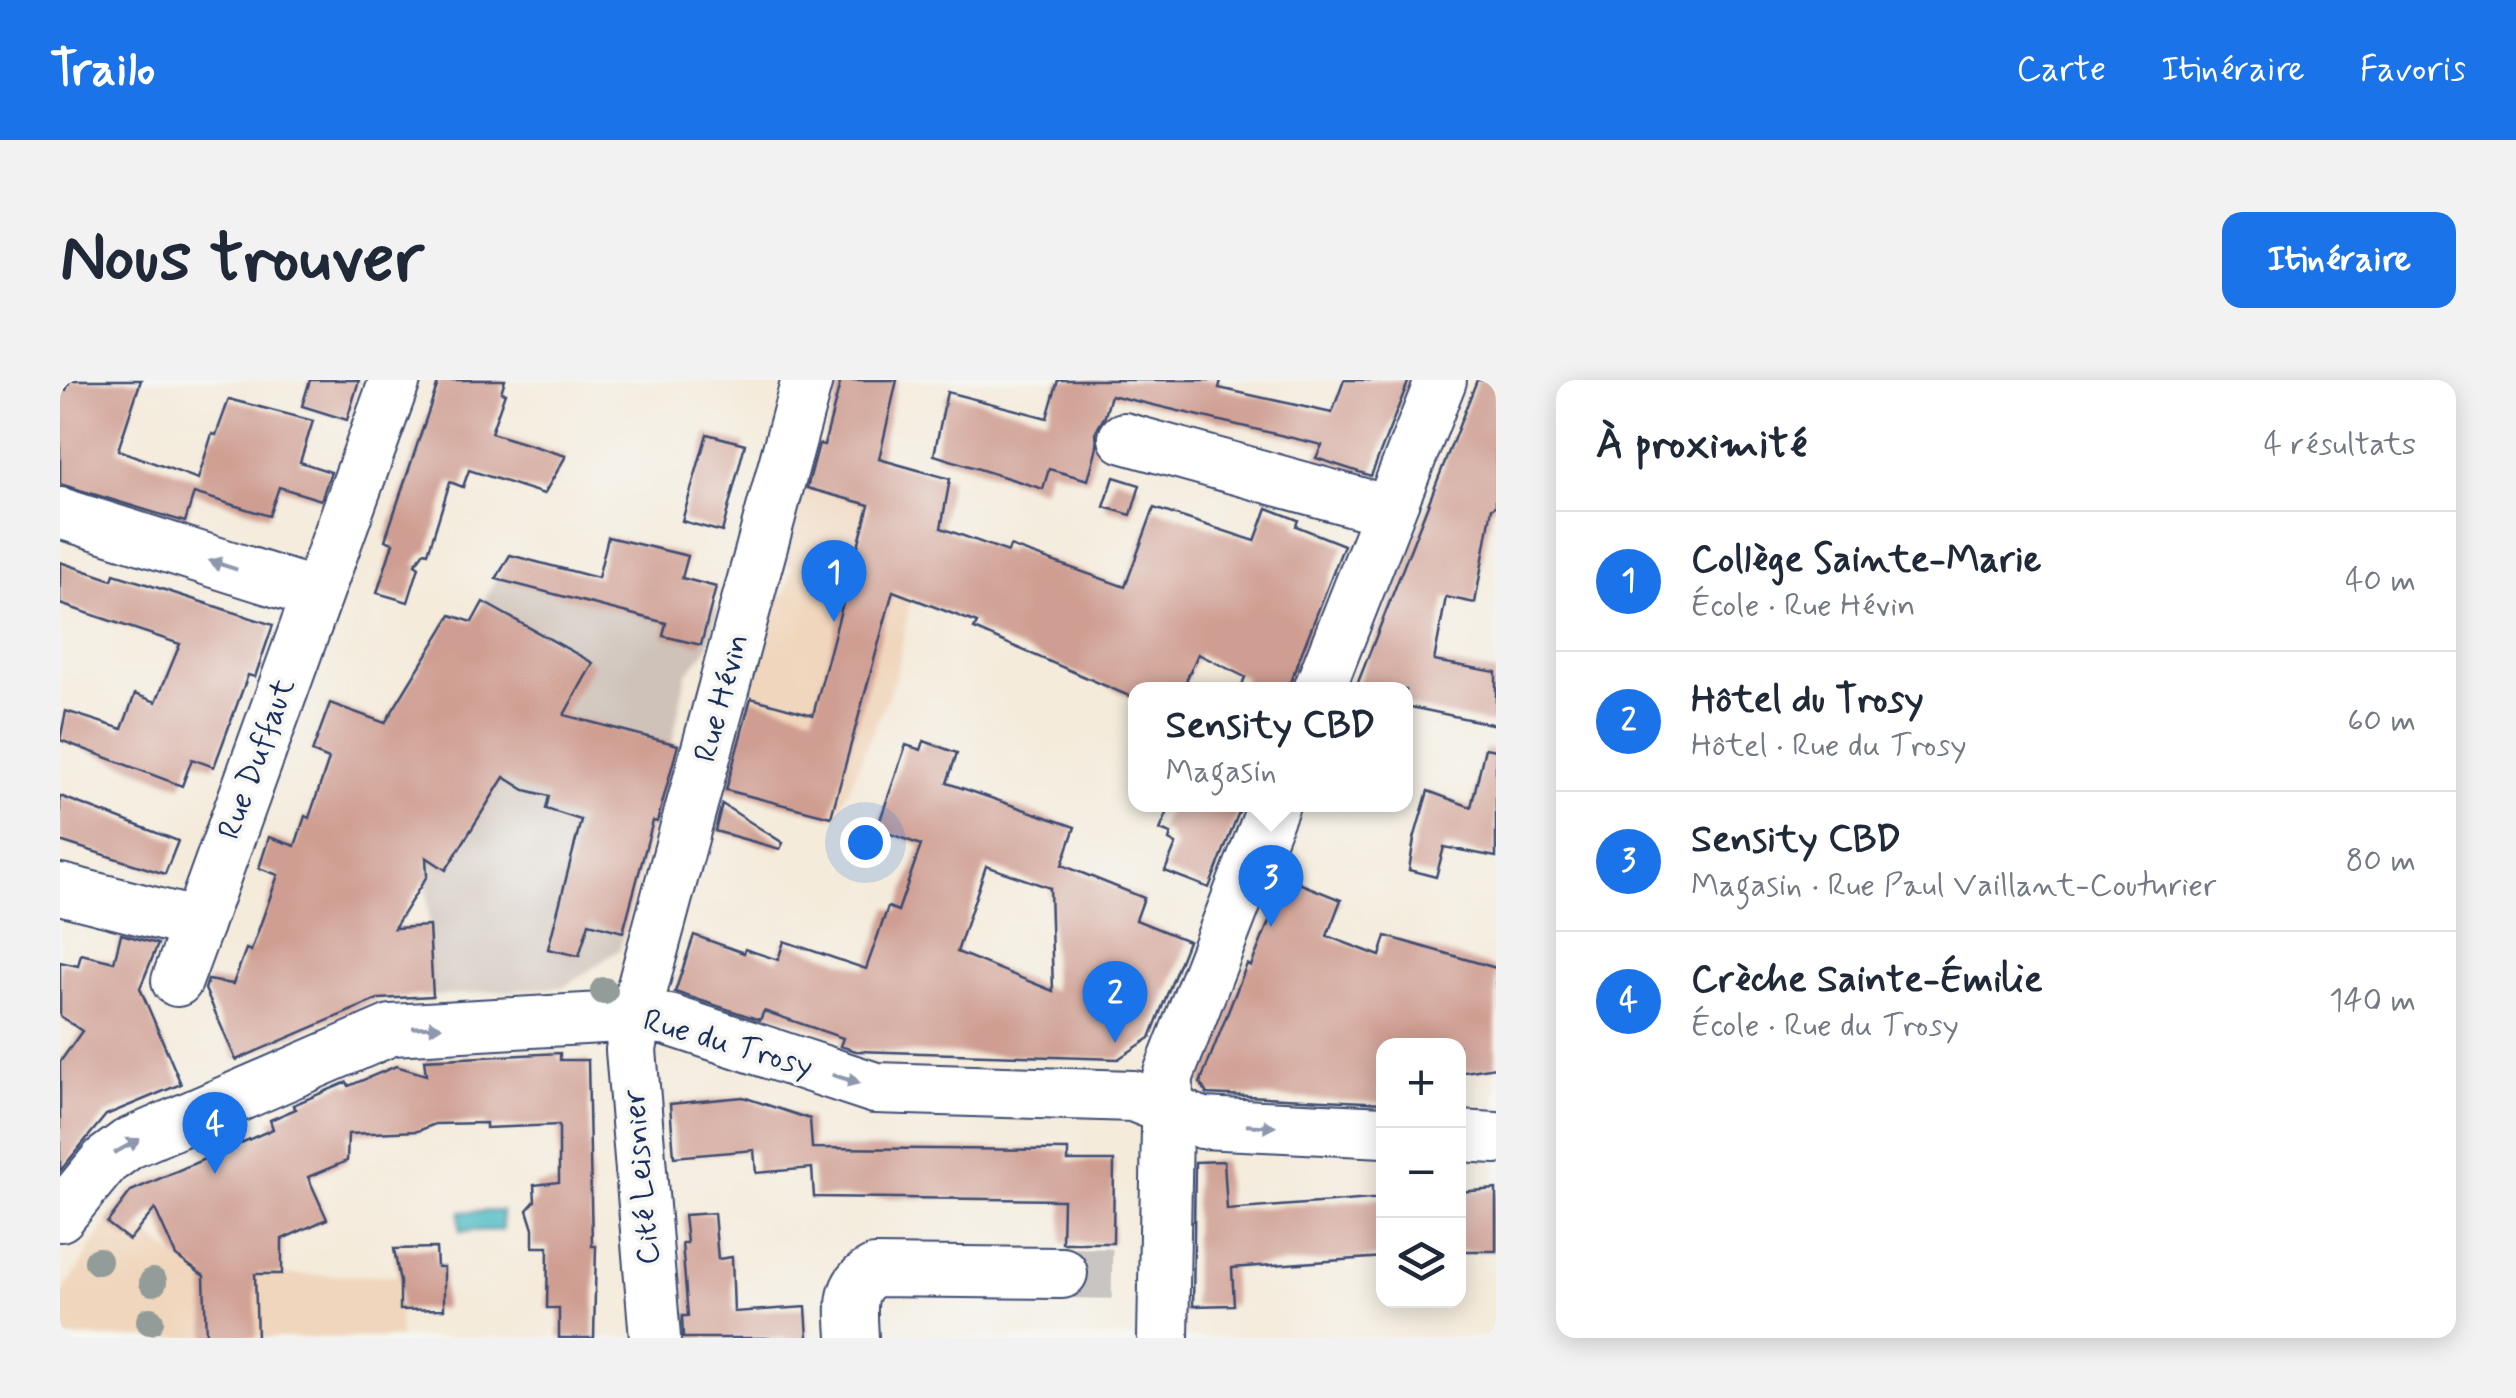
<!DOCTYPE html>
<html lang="fr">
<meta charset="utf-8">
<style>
:root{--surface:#fff;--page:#f2f2f3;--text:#1f2937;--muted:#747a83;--line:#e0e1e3;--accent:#1a73e8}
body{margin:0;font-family:Mynerve,sans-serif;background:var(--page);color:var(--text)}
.controls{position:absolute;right:30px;bottom:30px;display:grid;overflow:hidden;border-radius:20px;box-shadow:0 5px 25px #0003}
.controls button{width:90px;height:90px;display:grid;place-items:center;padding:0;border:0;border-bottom:2px solid var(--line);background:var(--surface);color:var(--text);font:50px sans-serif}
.you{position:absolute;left:805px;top:462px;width:35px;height:35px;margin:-25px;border:8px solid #fff;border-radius:50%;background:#1a73e8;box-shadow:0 0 0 15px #1a73e833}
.badge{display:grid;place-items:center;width:65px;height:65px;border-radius:50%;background:var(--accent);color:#fff;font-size:32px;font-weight:700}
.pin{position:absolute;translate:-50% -82px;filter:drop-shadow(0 2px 5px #0008)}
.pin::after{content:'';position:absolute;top:52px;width:35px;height:30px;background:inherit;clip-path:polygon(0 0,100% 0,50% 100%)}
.popup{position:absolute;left:1068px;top:302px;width:285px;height:130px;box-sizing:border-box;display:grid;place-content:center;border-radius:20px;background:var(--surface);filter:drop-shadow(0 2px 8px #0005);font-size:32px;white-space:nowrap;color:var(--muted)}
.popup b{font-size:38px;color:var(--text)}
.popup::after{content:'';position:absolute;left:50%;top:100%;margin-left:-20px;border:20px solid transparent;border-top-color:var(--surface)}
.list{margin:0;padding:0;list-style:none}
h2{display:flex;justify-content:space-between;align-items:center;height:130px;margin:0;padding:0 40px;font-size:42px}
h2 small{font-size:32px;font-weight:400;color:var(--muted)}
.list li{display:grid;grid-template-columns:65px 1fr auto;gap:30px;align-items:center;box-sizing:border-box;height:140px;padding:0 40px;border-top:2px solid var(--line)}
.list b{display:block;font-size:38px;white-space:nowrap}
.list p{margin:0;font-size:32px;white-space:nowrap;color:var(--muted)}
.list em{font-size:32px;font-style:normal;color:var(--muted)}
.icon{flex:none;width:55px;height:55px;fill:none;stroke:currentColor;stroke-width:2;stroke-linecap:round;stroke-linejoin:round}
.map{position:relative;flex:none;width:1436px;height:958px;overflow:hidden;border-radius:20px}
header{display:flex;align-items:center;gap:60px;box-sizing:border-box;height:140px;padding:0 50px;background:var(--accent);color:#fff}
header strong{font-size:48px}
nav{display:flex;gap:55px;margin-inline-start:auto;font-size:35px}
.intro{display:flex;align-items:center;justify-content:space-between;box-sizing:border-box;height:240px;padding:0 60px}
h1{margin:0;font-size:70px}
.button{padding:25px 45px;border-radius:20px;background:var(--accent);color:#fff;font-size:35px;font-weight:700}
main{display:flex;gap:60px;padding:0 60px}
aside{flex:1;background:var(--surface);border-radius:20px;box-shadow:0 5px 25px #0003}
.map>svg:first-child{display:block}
.built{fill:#f0d6bc}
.industrial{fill:#cec2b9}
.water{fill:#4fbdc4;stroke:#357691;stroke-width:2.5}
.building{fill:#cf9d91;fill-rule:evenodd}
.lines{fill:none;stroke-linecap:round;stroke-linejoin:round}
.minor-tunnel{stroke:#c9c5c2;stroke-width:50;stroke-dasharray:50 25;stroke-linecap:butt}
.minor-casing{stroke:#3c4b71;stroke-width:54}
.minor{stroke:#fff;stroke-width:50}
.tree{fill:#929c99}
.oneway{fill:#8d97ae}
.labels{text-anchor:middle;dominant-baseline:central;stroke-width:8;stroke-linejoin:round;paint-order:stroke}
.street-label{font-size:32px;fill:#1b2f5e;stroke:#f6f6f2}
</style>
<header>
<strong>Trailo</strong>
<nav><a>Carte</a><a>Itinéraire</a><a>Favoris</a></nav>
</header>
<div class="intro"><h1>Nous trouver</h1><a class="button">Itinéraire</a></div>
<main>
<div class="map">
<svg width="1436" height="958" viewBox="0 0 1436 958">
<rect width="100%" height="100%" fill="#f6f6f2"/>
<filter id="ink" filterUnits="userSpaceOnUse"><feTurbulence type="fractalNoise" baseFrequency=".01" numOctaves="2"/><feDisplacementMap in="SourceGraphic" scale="20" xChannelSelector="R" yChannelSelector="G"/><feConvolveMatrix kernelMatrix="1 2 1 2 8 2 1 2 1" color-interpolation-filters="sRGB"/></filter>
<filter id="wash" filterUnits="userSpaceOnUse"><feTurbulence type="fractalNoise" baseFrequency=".0048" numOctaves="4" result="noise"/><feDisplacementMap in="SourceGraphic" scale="40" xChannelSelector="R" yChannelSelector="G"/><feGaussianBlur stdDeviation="2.25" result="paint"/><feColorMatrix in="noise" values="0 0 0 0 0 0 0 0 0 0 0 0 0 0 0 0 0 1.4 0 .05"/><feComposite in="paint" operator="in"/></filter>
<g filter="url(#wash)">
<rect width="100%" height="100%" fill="#f4ebdb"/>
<g class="built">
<polygon points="749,61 870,94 844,219 850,222 836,297 776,438 658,408 710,211 726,214 732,186 718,182"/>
<polygon points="47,843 69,860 79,848 140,894 338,896 340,958 0,958 0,917"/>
</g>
<polygon class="industrial" points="450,175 658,228 648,267 626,295 612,363 622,366 603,443 496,417 515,439 522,440 569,527 560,569 504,607 373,616 366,497 274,481"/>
<polygon class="water" points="442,831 442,850 400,851 400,832"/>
<g id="blocks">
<g class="building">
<polygon points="10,0 81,0 58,70 138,99 152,54 156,55 169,19 253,41 240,82 271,92 261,120 219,107 209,136 134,113 125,142 0,104 0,8 6,10"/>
<polygon points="250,0 299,0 287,40 242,26"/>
<polygon points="379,0 445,0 441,12 445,13 431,53 506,76 484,114 409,90 403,107 390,102 368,173 364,172 355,184 359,187 348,222 317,213 333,163 325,160"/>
<polygon points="781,0 837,0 819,79 890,99 881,148 948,172 950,166 1065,207 1094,128 1195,161 1207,128 1238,140 1236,146 1284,165 1227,310 1180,310 1185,297 1138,274 1122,310 1076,310 1076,319 914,249 917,243 833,211 771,437 666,410 691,318 753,335 809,125 747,108 759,64 764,65"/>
<polygon points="998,0 1161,0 1159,8 1272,33 1284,0 1349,0 1311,96 1256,78 1262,65 1051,15 1045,36 1036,51 1037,67 1028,100 989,89 983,109 874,75 887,12 987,38"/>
<polygon points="1417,0 1436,0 1436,126 1432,128 1415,223 1386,217 1374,281 1436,292 1436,345 1346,326 1346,310 1295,310"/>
<polygon points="647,54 685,64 662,152 622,141"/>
<polygon points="1054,97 1080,105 1071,135 1044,127"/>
<polygon points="548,157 628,176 622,198 656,207 641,265 603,256 606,243 436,199 450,175 538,198"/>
<polygon points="0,182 52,200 54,194 83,203 213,245 195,297 188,295 154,387 132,379 122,406 0,360 6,331 62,349 75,314 96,322 120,264 0,224"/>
<polygon points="423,222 533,283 504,335 618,365 597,442 593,441 563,552 529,543 519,576 488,569 521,440 486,429 489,416 465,410 444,397 386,490 366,477 367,496 334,548 369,546 373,616 318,619 176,680 145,609 148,600 173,604 186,569 191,571 218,495 199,488 209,457 235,466 245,436 249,438 269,379 252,372 270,323 325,343 391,235 412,242"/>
<path d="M864,361L897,373L887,403L1015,447L1002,485L1084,518L1076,540L1128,561L1090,658L1058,679L796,671L780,666L783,658L704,631L700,640L615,612L634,555L684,573L685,569L718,580L724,561L806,589L828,527L838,531L861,465L817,449L846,365L861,370ZM926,486L990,508L993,611L897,572Z"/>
<polygon points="1425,368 1436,370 1436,477 1384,467 1376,497 1349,490 1354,459 1368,411 1411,427"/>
<polygon points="0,416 118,461 105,494 0,461"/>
<polygon points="662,424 723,463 720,469 655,451"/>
<polygon points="1111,424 1182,424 1149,508 1105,491 1116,464 1109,460 1111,454 1100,450"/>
<polygon points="1221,496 1281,520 1267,556 1320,576 1326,556 1436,588 1436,687 1398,693 1398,666 1324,666 1324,723 1147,714 1140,703 1187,584 1191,586 1212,534 1208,532"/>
<polygon points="61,554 98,564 80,608 121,704 46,735 0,791 0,682 22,651 0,636 0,582 18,586 21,574 54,582"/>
<polygon points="500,673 500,680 528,680 532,866 536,866 534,958 499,958 499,928 487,928 488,867 473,867 473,849 467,830 475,821 474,805 499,802 499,745 426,748 426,743 375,744 358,751 288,754 287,781 248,797 267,839 222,859 222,894 195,894 197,958 146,958 144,896 116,876 95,829 69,860 47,843 71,811 213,749 210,740 236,729 233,725 287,702 289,706 336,686 366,695 364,680"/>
<polygon points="683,717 750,739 752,768 1008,770 1008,781 1054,781 1053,863 1002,863 1003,820 754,817 752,788 696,793 694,770 614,777 610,724"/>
<polygon points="1164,781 1167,830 1324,818 1324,877 1172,888 1174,925 1133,926 1135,782"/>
<polygon points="1436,809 1436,871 1398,871 1398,812"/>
<polygon points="654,833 658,879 672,877 674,932 746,927 748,958 623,958 622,936 628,936 622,863 627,863 624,835"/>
<polygon points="376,868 377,887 384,887 384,929 340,930 340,902 334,869"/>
</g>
</g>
</g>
<g filter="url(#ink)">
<use href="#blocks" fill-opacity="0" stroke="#3c4b71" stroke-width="2.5"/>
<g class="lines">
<polyline class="minor-tunnel" points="1002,893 1070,894"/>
<defs>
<g id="minor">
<polyline points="1064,58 1329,131"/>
<polyline points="0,133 256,214"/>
<polyline points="1259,310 1381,0"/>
<polyline points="0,509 138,544 335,0"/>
<polyline points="117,601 138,544"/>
<polyline points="1398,756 1436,758"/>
<polyline points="0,836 45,781 68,764 331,650 577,636 609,640 815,708 1073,716 1142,743 1324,752"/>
<polyline points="595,958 571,670 582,609 747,0"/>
<path d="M793,958C792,929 786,905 815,891L1002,893"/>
<polyline points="1103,958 1108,696 1214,424"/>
</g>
</defs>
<use href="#minor" class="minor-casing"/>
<use href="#minor" class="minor"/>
</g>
<g class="tree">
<circle cx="544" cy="611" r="14"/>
<circle cx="38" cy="881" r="14"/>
<circle cx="93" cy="902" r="14"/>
<circle cx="90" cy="941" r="14"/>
</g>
<defs><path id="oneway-solid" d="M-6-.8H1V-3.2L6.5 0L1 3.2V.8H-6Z" transform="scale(2.5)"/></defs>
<g class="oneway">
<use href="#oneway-solid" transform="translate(163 185) rotate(-162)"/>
<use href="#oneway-solid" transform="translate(367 647) rotate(-3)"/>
<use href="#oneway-solid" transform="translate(786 699) rotate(17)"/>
<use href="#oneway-solid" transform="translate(1201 746) rotate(3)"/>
<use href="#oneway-solid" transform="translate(67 766) rotate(-29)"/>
</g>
</g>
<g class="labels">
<g class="street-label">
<text transform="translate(662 318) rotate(-75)">Rue Hévin</text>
<text transform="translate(197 379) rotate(-70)">Rue Duffaut</text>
<text transform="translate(668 664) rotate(16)">Rue du Trosy</text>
<text transform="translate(582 797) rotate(-95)">Cité Leisnier</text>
</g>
</g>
</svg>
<div class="controls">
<button>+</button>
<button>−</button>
<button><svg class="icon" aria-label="layers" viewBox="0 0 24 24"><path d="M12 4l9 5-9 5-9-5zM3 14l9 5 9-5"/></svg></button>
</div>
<div class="you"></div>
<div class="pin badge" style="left:774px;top:242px">1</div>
<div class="pin badge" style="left:1055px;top:663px">2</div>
<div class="pin badge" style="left:1211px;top:547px">3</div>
<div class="popup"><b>Sensity CBD</b>Magasin</div>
<div class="pin badge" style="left:155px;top:794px">4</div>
</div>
<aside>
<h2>À proximité<small>4 résultats</small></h2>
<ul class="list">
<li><span class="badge">1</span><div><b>Collège Sainte-Marie</b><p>École · Rue Hévin</p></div><em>40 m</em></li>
<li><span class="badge">2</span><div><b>Hôtel du Trosy</b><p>Hôtel · Rue du Trosy</p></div><em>60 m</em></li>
<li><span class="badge">3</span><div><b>Sensity CBD</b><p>Magasin · Rue Paul Vaillant-Couturier</p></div><em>80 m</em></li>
<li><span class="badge">4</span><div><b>Crèche Sainte-Émilie</b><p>École · Rue du Trosy</p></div><em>140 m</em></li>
</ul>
</aside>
</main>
